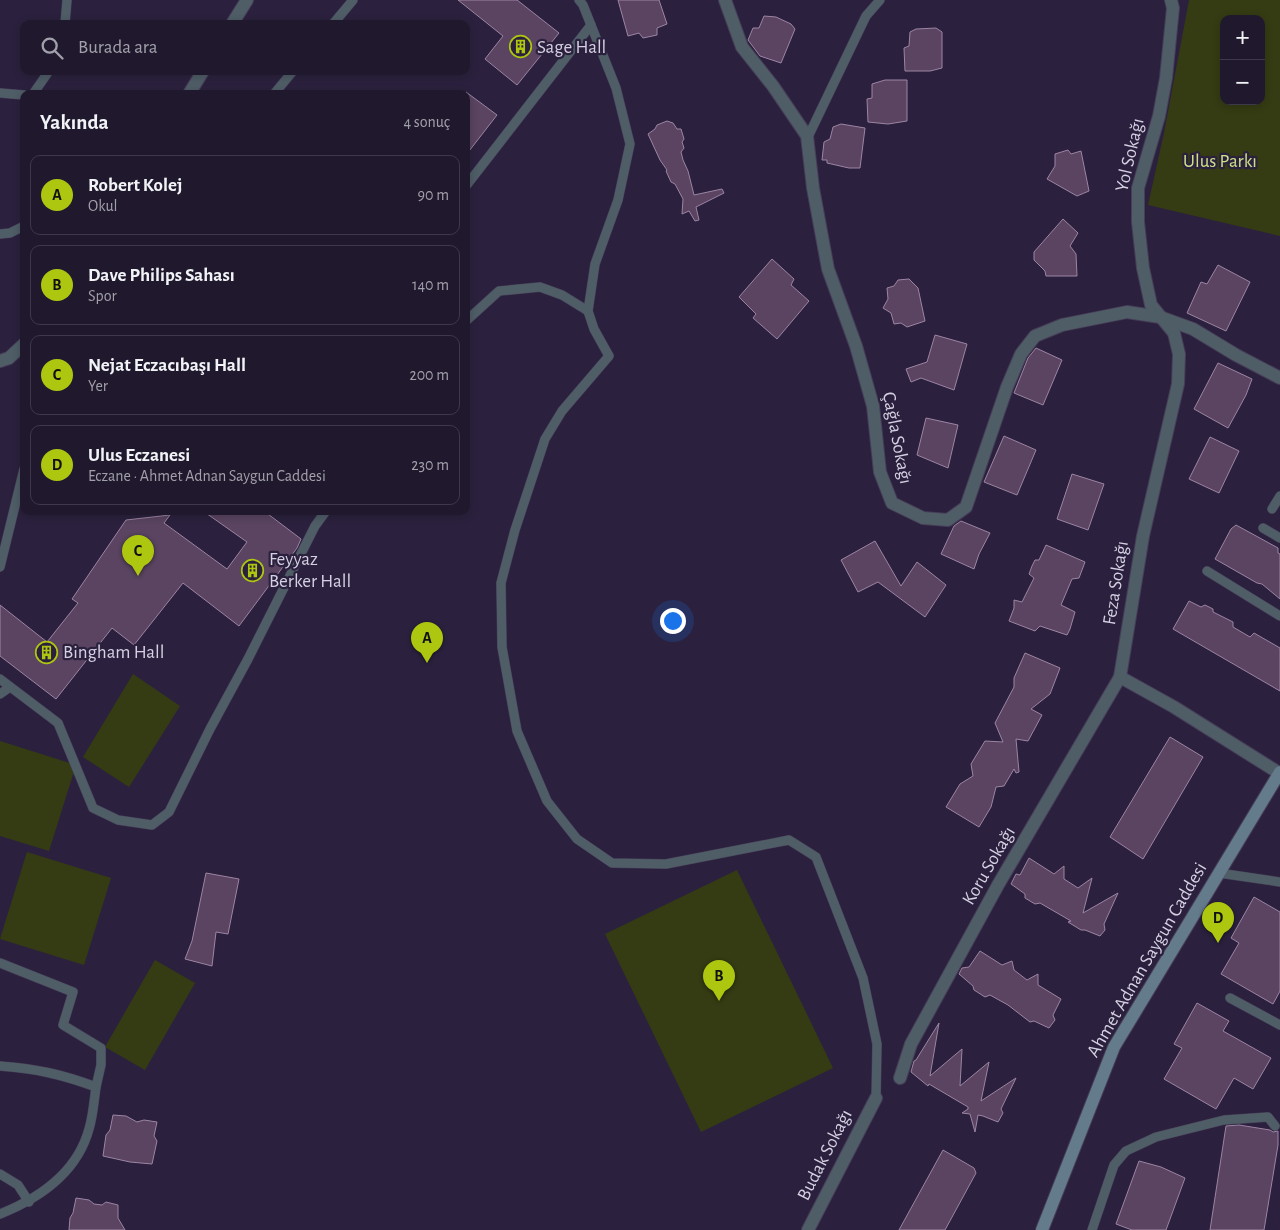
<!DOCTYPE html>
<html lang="tr">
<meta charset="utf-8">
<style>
:root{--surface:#20192e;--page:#282236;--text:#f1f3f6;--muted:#a2a0aa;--line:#3d384a;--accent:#adc610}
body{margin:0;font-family:"Alegreya Sans",sans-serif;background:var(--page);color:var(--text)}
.controls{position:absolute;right:15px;top:15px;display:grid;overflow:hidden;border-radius:10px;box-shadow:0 2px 8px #0003}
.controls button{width:45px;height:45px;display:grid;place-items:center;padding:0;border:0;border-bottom:1px solid var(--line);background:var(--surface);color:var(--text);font:25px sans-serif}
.you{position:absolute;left:672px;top:620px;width:18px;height:18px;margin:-12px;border:4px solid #fff;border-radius:50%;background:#1a73e8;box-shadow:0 0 0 8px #1a73e833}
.badge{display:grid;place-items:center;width:32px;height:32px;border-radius:50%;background:var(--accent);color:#111;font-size:16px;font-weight:700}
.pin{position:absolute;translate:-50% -41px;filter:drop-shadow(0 1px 2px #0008)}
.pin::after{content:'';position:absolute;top:26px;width:18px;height:15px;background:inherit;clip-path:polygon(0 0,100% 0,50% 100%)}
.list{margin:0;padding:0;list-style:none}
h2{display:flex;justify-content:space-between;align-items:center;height:65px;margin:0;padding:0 20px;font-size:21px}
h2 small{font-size:16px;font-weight:400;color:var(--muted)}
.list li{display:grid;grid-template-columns:32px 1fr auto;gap:15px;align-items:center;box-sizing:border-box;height:80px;margin:0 10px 10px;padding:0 10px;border:1px solid var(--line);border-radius:10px}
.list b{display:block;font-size:19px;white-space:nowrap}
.list p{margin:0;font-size:16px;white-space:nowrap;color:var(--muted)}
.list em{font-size:16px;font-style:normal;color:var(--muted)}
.icon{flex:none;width:28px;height:28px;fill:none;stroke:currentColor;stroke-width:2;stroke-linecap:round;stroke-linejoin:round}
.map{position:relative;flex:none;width:1280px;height:1230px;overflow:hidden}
.search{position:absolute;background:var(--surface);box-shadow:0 2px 8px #0003;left:20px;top:20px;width:450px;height:55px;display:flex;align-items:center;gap:12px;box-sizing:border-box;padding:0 18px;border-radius:10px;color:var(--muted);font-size:19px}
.panel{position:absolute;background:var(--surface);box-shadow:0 2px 8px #0003;left:20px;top:90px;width:450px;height:425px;border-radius:10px}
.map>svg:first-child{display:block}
.green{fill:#353c13;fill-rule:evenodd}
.building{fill:#5a4461;stroke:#9d84a4}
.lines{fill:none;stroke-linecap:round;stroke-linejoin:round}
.lane-casing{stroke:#463d58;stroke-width:10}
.street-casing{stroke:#463d58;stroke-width:14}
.secondary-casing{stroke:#463d58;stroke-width:14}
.lane{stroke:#4f5d67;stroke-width:9}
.street{stroke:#4f5d67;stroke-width:12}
.secondary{stroke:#647b8b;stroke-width:12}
.labels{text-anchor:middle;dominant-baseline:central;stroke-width:4.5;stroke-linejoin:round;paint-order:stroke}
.poi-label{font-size:19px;fill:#d5d0e3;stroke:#2b213e;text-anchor:start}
.street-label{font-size:19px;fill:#d5d0e3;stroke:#2b213e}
.park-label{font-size:19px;fill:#cde086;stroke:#2b213e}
</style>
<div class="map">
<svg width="1280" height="1230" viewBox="0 0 1280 1230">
<rect width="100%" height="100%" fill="#2b213e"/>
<g class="green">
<path d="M1189,0H1280V236L1148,205L1164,133ZM1224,19H1261V101H1224Z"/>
<polygon points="133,674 180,706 129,787 83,757"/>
<polygon points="0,741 76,765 49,851 0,836"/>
<polygon points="27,852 111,878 84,965 0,939"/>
<polygon points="737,870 833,1068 701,1132 605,934"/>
<polygon points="155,960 195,983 145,1070 105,1047"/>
</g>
<g class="building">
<polygon points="458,0 517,0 559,33 517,85 485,59 503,36"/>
<polygon points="618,0 659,0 667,24 657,28 657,35 643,38 639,33 628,36"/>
<polygon points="764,16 776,17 791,24 795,29 781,63 760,56 748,40 753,28 759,28"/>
<polygon points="936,28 942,32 942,68 930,71 905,71 904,48 909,46 910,32 916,29"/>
<polygon points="885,80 907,80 907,121 888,124 868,122 867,99 872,98 872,84"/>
<polygon points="466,92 497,115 466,155"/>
<polygon points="667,121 673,123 677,129 681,129 684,139 682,142 684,148 681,152 683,160 688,171 694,195 722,189 724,193 696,207 699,220 695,221 689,211 682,214 683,199 675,184 671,182 666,171 667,170 660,160 648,134 655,129 657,125"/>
<polygon points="841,124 865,128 860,168 849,168 827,163 827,160 822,160 824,142 830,139 833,127"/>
<polygon points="1068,150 1071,154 1081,151 1089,191 1077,196 1047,179 1055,166 1055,154"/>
<polygon points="1063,219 1078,233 1070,246 1076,254 1077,276 1046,276 1045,271 1034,260 1034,252"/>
<polygon points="772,259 794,279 791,285 809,301 777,339 753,318 756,314 739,297"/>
<polygon points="1218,265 1250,282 1226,331 1187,313 1201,282 1207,284"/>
<polygon points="909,279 918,288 925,321 907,327 901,323 894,324 891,313 883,308 888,299 887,288 894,286 898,280"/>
<polygon points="935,335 967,344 954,390 921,378 911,382 906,369 927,362"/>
<polygon points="1036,348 1062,360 1043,405 1014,393 1028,358"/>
<polygon points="1218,363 1252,379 1246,395 1228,428 1194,409"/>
<polygon points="926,418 958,425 948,468 917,455"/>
<polygon points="1004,436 1036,450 1017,495 984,482"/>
<polygon points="1210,437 1239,451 1219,493 1189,479"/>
<polygon points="1072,474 1104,484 1088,530 1057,519"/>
<polygon points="203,511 264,511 301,539 297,548 239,626 183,583 134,645 112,628 56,699 0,656 0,605 47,642 78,603 72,599 126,520 170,515 164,523 227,569 247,542"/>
<polygon points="961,521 990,533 979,554 974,569 941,554 954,526"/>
<polygon points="1236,525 1278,548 1278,553 1280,554 1280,599 1262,584 1257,583 1215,559 1231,529"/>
<polygon points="875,541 901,586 917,562 946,585 925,617 878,582 858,592 841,560"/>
<polygon points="1046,545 1085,562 1079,578 1072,579 1061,605 1075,612 1070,629 1067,635 1040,626 1035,631 1009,621 1014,608 1014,600 1022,602 1034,578 1029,574 1032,566 1035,560 1039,560"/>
<polygon points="1189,601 1201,607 1205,605 1213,609 1213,612 1233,622 1233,627 1250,637 1254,633 1280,648 1280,691 1173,629"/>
<polygon points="1025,653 1060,668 1050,694 1031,709 1042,715 1028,741 1016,739 1019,772 1016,773 1014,769 1004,786 996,787 991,807 979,827 946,807 960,784 973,776 971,764 985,741 1003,742 995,723 1014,687 1014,678"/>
<polygon points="1170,737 1203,757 1143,859 1110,837"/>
<polygon points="1029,858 1054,874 1064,866 1064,879 1078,888 1092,878 1083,913 1118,893 1104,924 1105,930 1100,936 1085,930 1081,930 1068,922 1071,921 1040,903 1035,904 1025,898 1025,894 1011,884 1016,874 1020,875"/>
<polygon points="206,873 239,879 228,934 216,932 212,966 185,959 192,941"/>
<polygon points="1254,897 1280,912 1280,991 1273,1004 1221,974 1239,943 1231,938"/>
<polygon points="980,951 1002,965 1012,961 1014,970 1027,980 1038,974 1038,985 1061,999 1053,1015 1055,1020 1049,1028 1034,1021 1030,1022 1008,1005 990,995 985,997 974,990 973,986 959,974 962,968 969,967"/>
<polygon points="1197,1003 1229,1021 1223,1031 1271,1058 1253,1089 1234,1078 1216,1109 1164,1079 1182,1048 1174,1044"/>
<polygon points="939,1023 930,1076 962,1049 960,1086 989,1062 981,1101 1016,1078 1001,1109 1003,1113 998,1122 983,1116 978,1115 975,1132 970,1114 962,1113 968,1109 968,1107 929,1084 928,1086 911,1072 914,1061 916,1060"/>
<polygon points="113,1115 126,1116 137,1122 144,1120 157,1122 154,1136 157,1141 152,1164 130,1162 103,1156 106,1135 110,1130"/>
<polygon points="1239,1125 1270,1130 1273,1132 1278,1131 1278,1145 1264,1230 1210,1230 1226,1126"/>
<polygon points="943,1150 974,1168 976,1173 945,1230 899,1230"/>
<polygon points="1139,1161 1161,1167 1185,1178 1166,1230 1132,1230 1116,1224"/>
<polygon points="76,1198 89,1200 94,1204 102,1205 106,1202 118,1205 118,1218 125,1230 69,1230 70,1218 73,1213"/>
</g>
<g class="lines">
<defs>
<g id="lane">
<polyline points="579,0 583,5 616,88 630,144 618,200 595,264 588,311 594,329 609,356 562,411 545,439 515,530 501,583 502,647 517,731 547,801 577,839 612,863 666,864 789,840 816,857 863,978 877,1044 876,1098"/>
<polyline points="65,24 67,0"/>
<polyline points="333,24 353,0"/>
<polyline points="0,93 24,95"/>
<polyline points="33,94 49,71"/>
<polyline points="274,94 293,71"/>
<polyline points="807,139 866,16 880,0"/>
<polyline points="466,186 591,25"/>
<polyline points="0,234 10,233 24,226"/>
<polyline points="466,321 499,291 540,287 562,295 588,311"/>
<polyline points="1272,509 1280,496"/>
<polyline points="1263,528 1280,538"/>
<polyline points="0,567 24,469"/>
<polyline points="1207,571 1280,616"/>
<polyline points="0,679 58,723 93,808 118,820 152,825 169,812 210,729 248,659 315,526 326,511"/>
<polyline points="0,694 10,687"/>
<polyline points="1219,873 1280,882"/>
<polyline points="0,963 73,992 63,1025 101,1048 101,1065 96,1087"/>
<polyline points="1230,998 1280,1025"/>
<path d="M0,1066C37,1069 61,1074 96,1087C94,1101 93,1116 89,1129C77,1173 40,1198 0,1214"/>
<polyline points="0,1174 18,1185 29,1202"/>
<polyline points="1092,1230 1114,1165 1126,1151 1156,1137 1224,1120 1268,1117 1275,1126"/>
</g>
<g id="street">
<polyline points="725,0 742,47 773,86 807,136 813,188 828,269 856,346 873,406 880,472 892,503 923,518 948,520 966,507 1007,387 1021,354 1035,336 1062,325 1127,312 1160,317 1193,329 1236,355 1280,378"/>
<polyline points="232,24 247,0"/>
<polyline points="189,94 203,71"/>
<polyline points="0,361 9,358 24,344"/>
<polyline points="1120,677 1174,707 1279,773"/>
<polyline points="900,1078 911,1044 998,885 1120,677 1143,536 1178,384 1179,354 1174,333 1151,305 1143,268 1138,222 1138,188 1159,116 1166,78 1173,8 1171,0"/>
<polyline points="808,1230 876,1098"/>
</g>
<polyline id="secondary" points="1042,1230 1114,1047 1280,772"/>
</defs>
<use href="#lane" class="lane-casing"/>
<use href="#street" class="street-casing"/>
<use href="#secondary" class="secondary-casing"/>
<use href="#lane" class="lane"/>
<use href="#street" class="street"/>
<use href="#secondary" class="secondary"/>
</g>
<defs>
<symbol id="building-ring" viewBox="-11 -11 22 22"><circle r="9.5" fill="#2b213e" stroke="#adc610" stroke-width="1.5"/><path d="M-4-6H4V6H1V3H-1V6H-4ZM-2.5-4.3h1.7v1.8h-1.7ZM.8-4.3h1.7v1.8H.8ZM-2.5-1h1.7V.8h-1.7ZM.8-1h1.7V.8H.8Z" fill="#adc610"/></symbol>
</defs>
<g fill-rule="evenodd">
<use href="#building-ring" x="508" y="34" width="25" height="25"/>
<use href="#building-ring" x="240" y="558" width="25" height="25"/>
<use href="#building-ring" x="34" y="640" width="25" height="25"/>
</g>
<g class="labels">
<g class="poi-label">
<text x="537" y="47">Sage Hall</text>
<text x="269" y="559">Feyyaz<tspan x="269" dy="22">Berker Hall</tspan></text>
<text x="63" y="652">Bingham Hall</text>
</g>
<g class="street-label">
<text transform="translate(1130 155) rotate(-77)">Yol Sokağı</text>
<text transform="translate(897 438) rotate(79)">Çağla Sokağı</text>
<text transform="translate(1116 583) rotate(-81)">Feza Sokağı</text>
<text transform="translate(989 866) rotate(-60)">Koru Sokağı</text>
<text transform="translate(1147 960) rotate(-60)">Ahmet Adnan Saygun Caddesi</text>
<text transform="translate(825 1155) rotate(-63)">Budak Sokağı</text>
</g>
<g class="park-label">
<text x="1220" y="161">Ulus Parkı</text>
</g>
</g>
</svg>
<div class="controls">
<button>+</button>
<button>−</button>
</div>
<div class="you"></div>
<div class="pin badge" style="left:427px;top:663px">A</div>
<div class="pin badge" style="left:719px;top:1001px">B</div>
<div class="pin badge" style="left:138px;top:576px">C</div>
<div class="pin badge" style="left:1218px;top:943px">D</div>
<div class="search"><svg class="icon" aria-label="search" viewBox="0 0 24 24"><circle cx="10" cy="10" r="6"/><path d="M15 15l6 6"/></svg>Burada ara</div>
<section class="panel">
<h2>Yakında<small>4 sonuç</small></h2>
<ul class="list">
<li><span class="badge">A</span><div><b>Robert Kolej</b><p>Okul</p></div><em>90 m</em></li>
<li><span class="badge">B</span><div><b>Dave Philips Sahası</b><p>Spor</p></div><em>140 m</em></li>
<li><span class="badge">C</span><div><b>Nejat Eczacıbaşı Hall</b><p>Yer</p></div><em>200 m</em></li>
<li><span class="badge">D</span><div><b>Ulus Eczanesi</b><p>Eczane · Ahmet Adnan Saygun Caddesi</p></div><em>230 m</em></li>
</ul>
</section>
</div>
